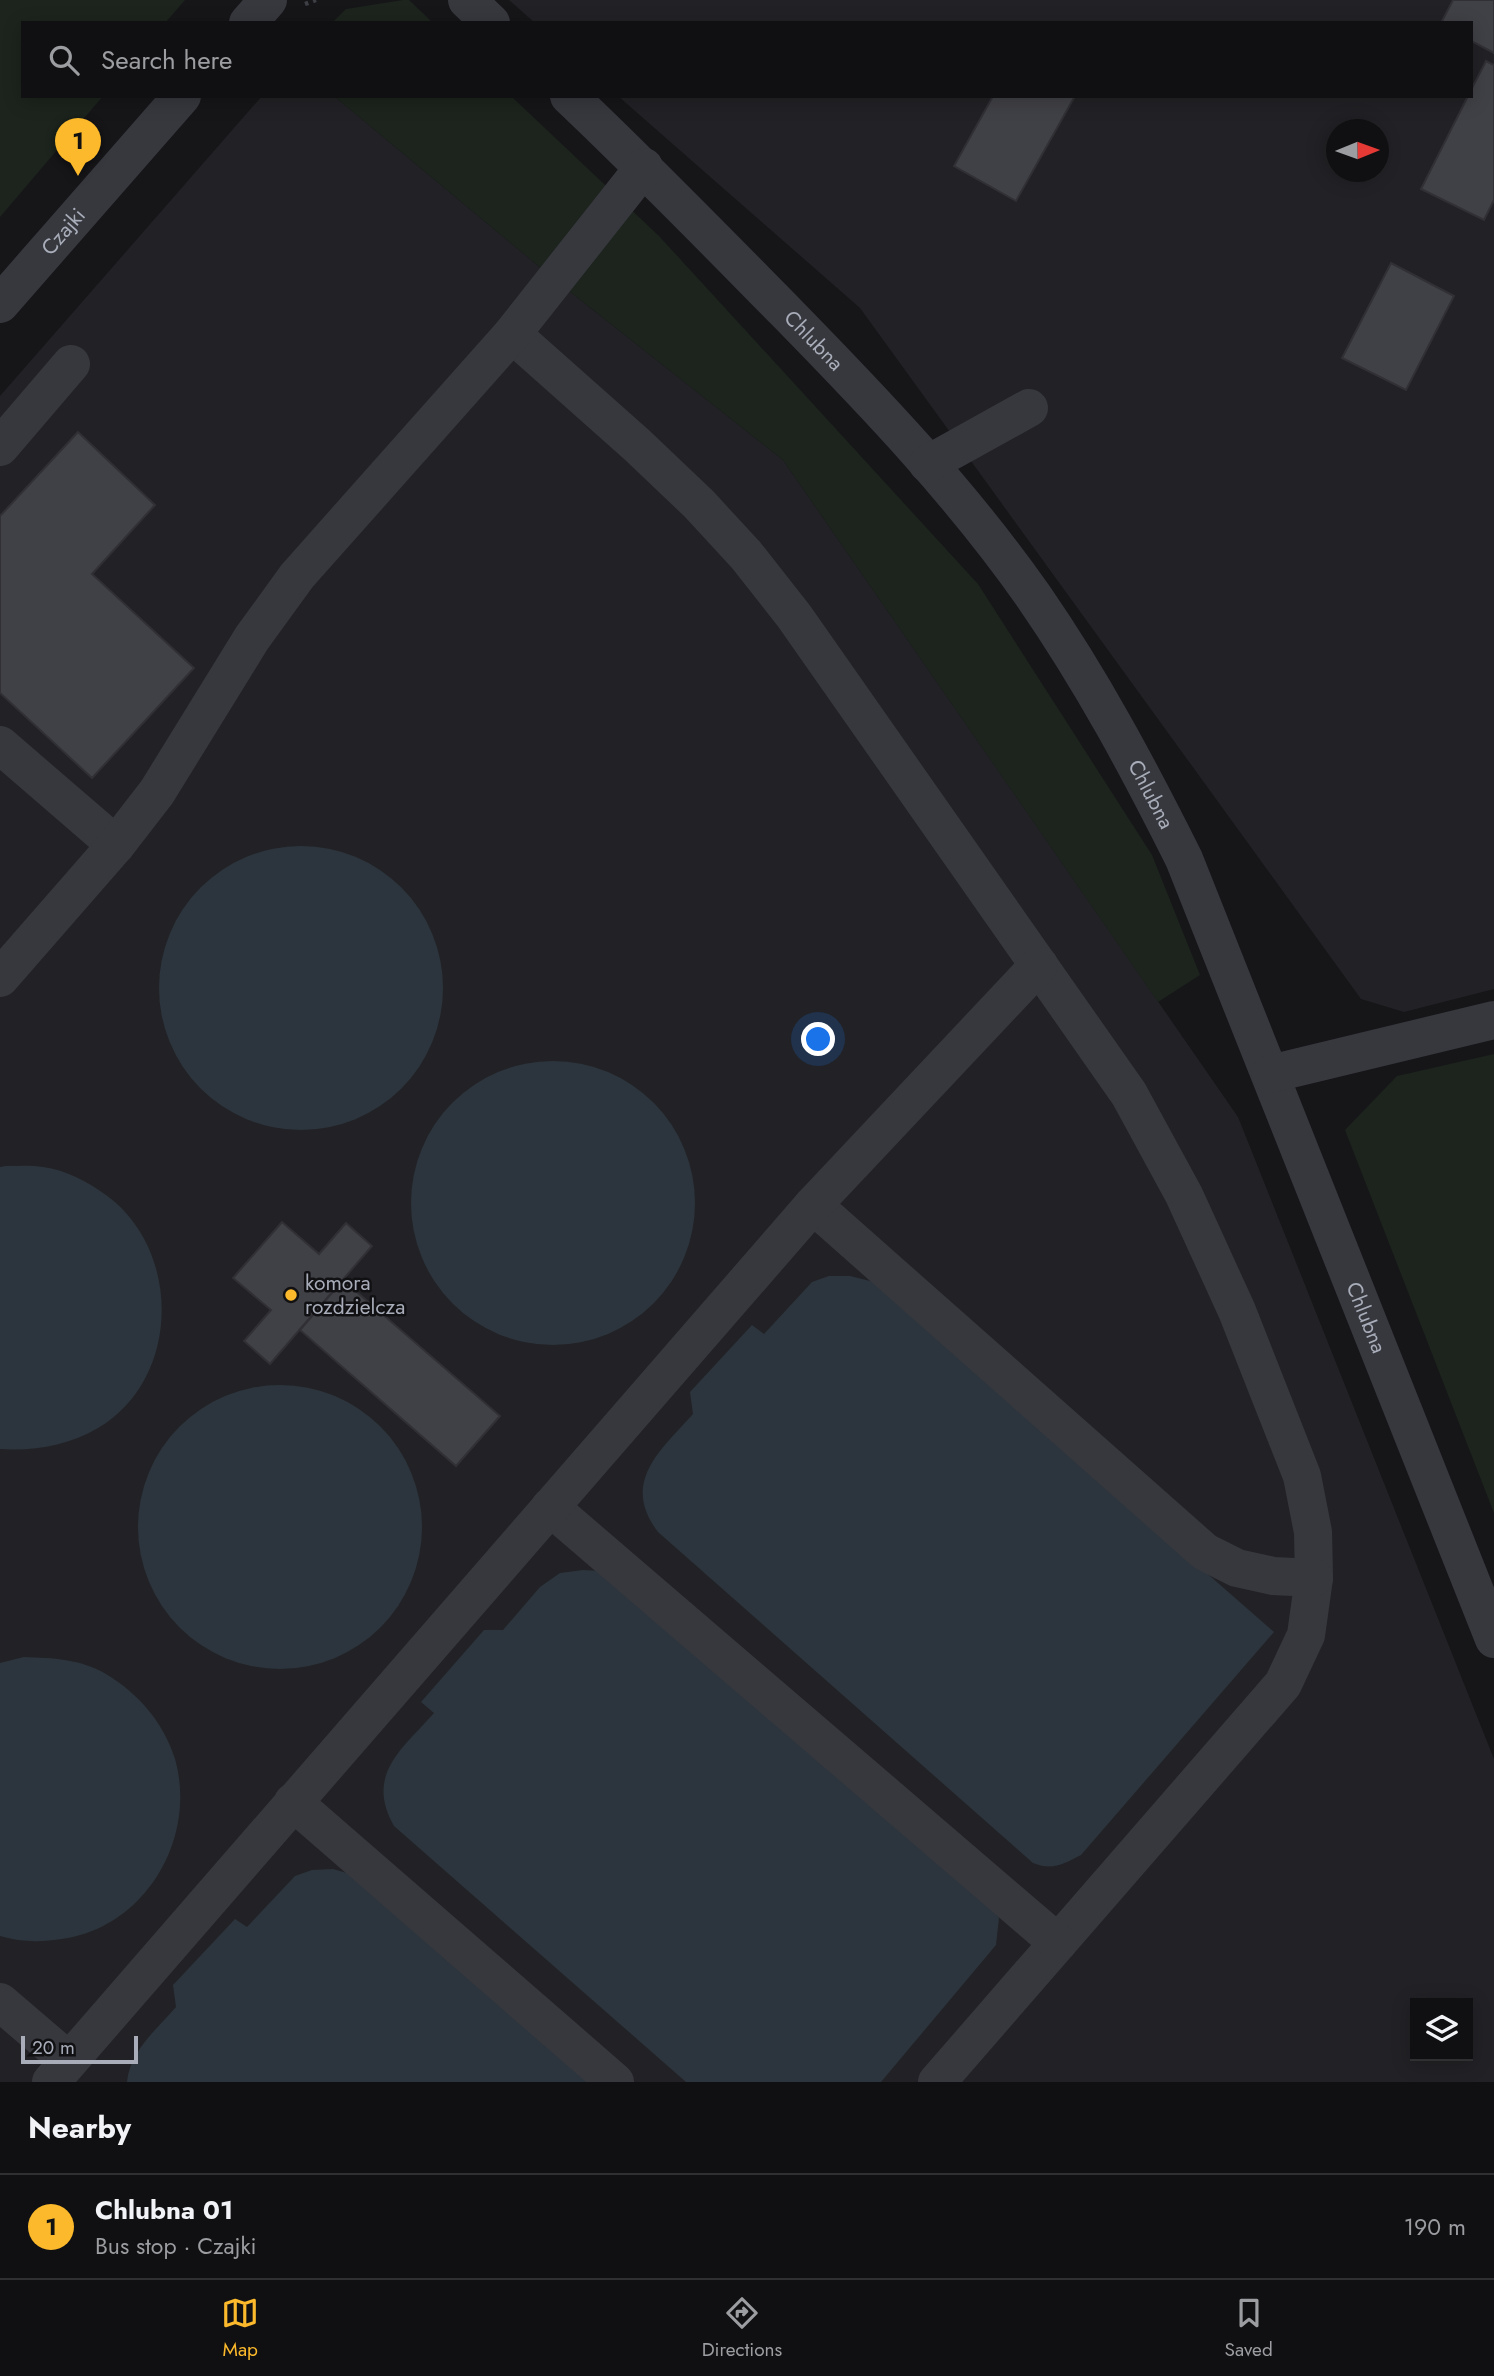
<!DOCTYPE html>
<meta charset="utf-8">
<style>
:root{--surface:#101013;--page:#1e1e21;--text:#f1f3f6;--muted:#9c9da0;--line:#303033;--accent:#fbb92b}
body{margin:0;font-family:Jost,sans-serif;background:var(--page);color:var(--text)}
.controls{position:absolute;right:21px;bottom:21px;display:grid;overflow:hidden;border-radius:0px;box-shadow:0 4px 18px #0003}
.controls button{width:63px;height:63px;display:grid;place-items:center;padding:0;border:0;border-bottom:2px solid var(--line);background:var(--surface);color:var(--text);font:35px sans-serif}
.compass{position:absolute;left:1326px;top:119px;width:63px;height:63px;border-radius:50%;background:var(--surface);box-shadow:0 4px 18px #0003;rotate:89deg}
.scale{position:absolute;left:21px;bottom:18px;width:117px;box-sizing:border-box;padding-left:7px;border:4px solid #a8adb9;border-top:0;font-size:19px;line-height:24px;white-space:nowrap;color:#a8adb9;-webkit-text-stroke:5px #111114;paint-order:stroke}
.you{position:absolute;left:819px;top:1040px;width:24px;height:24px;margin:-18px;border:5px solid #fff;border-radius:50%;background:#1a73e8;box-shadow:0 0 0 10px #1a73e833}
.badge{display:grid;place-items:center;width:46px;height:46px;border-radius:50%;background:var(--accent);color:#111;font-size:23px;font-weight:700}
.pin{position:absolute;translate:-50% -58px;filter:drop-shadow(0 2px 4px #0008)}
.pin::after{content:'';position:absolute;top:37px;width:24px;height:21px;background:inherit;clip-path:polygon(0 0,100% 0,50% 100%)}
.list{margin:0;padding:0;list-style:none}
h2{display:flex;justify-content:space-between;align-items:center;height:91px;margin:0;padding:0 28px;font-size:30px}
h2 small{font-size:23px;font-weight:400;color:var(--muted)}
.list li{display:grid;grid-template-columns:46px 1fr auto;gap:21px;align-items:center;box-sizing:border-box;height:105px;padding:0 28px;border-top:2px solid var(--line)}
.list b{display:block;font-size:26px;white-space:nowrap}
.list p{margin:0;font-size:23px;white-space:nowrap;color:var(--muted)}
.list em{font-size:23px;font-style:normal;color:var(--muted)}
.icon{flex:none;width:38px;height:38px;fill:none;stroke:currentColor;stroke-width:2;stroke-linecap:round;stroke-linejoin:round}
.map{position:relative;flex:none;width:1494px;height:2082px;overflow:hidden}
.search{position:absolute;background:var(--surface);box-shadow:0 4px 18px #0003;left:21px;right:21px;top:21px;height:77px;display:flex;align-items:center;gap:18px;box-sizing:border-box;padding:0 24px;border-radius:0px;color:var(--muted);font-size:26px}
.sheet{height:196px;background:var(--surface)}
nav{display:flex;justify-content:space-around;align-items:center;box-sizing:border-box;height:98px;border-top:2px solid var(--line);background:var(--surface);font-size:19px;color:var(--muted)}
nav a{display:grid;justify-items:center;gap:4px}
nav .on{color:var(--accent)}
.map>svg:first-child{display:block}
.built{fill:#222226;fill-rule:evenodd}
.green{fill:#1c241d}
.water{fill:#2c353d}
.building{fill:#404146;stroke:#303035;stroke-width:2}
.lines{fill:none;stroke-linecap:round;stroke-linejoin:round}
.path{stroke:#3d3f45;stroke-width:4.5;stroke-dasharray:3.5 5;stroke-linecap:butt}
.minor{stroke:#37383e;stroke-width:38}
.poi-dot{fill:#fbb92b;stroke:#111114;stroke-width:2.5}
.labels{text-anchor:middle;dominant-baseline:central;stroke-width:5;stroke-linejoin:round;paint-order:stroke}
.street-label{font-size:21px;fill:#a8adb9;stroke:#111114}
.poi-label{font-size:21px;fill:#a8adb9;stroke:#111114;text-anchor:start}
</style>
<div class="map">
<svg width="1494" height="2082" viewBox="0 0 1494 2082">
<rect width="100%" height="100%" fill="#161619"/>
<g class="built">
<path d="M509,0H1494V989L1404,1012L1361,999L860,308L618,96H1471V23H535ZM1336,130H1378V172H1336Z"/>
<path d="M262,96H334L554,279L783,460L1238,1117L1494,1759V2082H0V396ZM1415,2003H1468V2056H1415Z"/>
</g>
<g class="green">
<polygon points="0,0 185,0 165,23 23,23 23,96 103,96 0,217"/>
<polygon points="403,0 409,0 433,23 332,23 346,9"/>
<polygon points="334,96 511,96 659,236 978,584 1152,855 1200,975 1158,1002 783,460 554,279"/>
<polygon points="1494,1054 1494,1513 1345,1130 1397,1076"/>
</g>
<g class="water">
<circle cx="301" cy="988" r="142"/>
<circle cx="553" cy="1203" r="142"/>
<path d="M6,1166C18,1166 31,1165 43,1167C66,1170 88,1182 106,1195C182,1250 181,1379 98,1428C67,1446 35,1451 0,1449V1167Z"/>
<path d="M829,1276H850L874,1282L1274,1632L1081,1855C1063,1864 1053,1871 1033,1863L658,1532C620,1482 661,1450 693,1414L690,1392L752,1325L764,1334L812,1282Z"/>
<circle cx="280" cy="1527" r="142"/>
<path d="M583,1570L601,1571L991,1907L999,1918L996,1945L881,2082H686L394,1826C365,1775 402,1749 434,1713L421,1702L484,1630H503L540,1587L560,1573Z"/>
<path d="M24,1657C52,1658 81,1659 106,1674C138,1693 164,1723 175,1759C197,1836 148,1923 68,1938C45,1942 23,1943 0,1936V1663Z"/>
<path d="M333,1869L357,1876L593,2082H127C130,2051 156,2030 176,2007L173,1985L235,1919L247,1927L295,1876L312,1870Z"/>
</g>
<g class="building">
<polygon points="1453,0 1494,0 1494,53 1471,41 1471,23 1441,23"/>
<polygon points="1486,61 1494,65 1494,200 1484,220 1421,189 1468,96 1471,96 1471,90"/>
<polygon points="993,96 1075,96 1016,201 954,166"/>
<polygon points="1391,263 1454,296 1406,390 1342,358"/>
<polygon points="78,432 155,505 92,574 194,668 92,778 0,693 0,516"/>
<polygon points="282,1222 319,1254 346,1223 372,1246 270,1364 244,1341 271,1310 233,1278"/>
<polygon points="343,1280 500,1416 456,1466 300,1330"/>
</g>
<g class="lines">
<polyline class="path" points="305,4 316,0"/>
<g class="minor">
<polyline points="467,0 491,23"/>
<polyline points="248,23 268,0"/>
<path id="s1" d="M569,96C644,167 715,240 787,313C875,403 962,494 1034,597C1092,681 1138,767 1184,859L1494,1639"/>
<path id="s2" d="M0,304L182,96"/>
<polyline points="512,334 637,445 699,504 746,555 794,616 1129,1094 1184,1195 1237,1311 1302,1476 1313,1532 1314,1578 1306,1635 1283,1684 937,2082"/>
<polyline points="0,447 71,364"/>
<polyline points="928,464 1029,408"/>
<polyline points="0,745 116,845"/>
<polyline points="0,978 116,845 157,792 252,638 297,576 512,334 644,167"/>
<polyline points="1270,1074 1494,1020"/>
<polyline points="813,1205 1205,1552 1237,1568 1273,1576 1314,1578"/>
<polyline points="550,1507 1058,1943"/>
<polyline points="293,1802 615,2082"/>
<polyline points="0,2002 69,2061"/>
<polyline points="51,2082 813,1205 1039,965"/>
</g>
</g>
<circle class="poi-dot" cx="291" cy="1295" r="7"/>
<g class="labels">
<g class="street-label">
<text stroke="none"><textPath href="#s2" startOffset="96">Czajki</textPath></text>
<text stroke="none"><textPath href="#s1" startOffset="346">Chlubna</textPath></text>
<text stroke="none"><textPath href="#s1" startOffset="914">Chlubna</textPath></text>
<text stroke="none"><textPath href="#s1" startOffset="1480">Chlubna</textPath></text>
</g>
<g class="poi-label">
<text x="305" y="1283">komora<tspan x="305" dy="24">rozdzielcza</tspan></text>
</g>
</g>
</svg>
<div class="controls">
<button><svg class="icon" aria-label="layers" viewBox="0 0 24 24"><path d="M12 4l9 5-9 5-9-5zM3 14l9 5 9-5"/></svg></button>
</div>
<svg class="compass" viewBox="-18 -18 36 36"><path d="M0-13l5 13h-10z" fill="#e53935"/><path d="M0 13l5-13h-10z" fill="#9c9da0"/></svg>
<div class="scale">20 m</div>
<div class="you"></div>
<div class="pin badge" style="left:78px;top:176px">1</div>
<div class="search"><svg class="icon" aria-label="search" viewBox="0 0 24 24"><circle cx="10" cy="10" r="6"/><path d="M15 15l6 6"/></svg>Search here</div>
</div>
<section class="sheet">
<h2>Nearby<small></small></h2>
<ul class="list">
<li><span class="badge">1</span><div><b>Chlubna 01</b><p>Bus stop · Czajki</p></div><em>190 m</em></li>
</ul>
</section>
<nav>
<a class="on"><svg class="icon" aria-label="map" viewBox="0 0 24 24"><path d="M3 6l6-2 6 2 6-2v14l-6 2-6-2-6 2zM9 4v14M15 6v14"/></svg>Map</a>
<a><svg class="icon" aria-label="directions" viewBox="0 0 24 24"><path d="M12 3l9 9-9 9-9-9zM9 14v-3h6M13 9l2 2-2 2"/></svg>Directions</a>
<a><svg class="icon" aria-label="saved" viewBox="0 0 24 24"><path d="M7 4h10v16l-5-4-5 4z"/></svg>Saved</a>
</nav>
